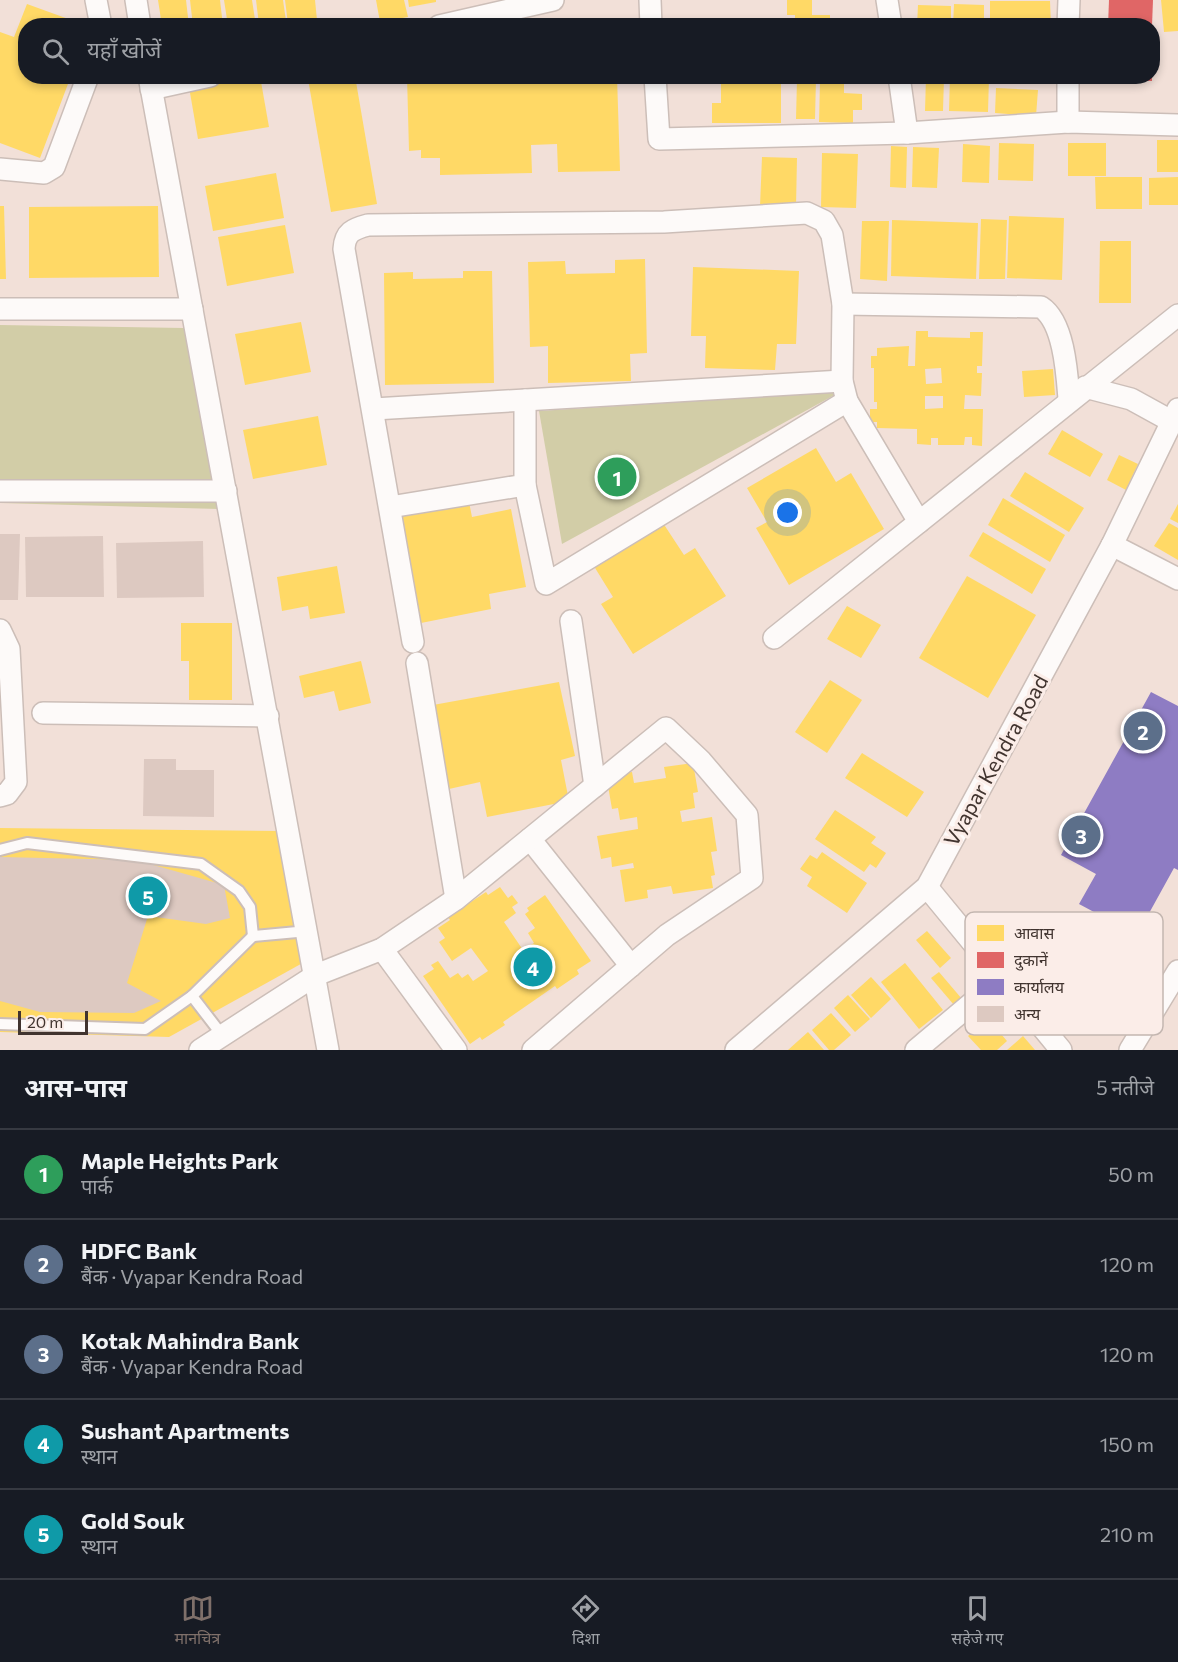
<!DOCTYPE html>
<html lang="hi">
<meta charset="utf-8">
<style>
:root{--surface:#171b24;--page:#242831;--text:#f1f3f6;--muted:#9ea1a6;--line:#363941;--accent:#7f706a}
body{margin:0;font-family:Commissioner,"Noto Sans Devanagari",sans-serif;background:var(--page);color:var(--text)}
.scale{position:absolute;left:18px;bottom:15px;width:70px;box-sizing:border-box;padding-left:6px;border:3px solid #41342f;border-top:0;font-size:16px;line-height:21px;white-space:nowrap;color:#41342f;-webkit-text-stroke:4px #fbede8;paint-order:stroke}
.you{position:absolute;left:788px;top:513px;width:21px;height:21px;margin:-15px;border:4px solid #fff;border-radius:50%;background:#1a73e8;box-shadow:0 0 0 9px #1a73e833}
.badge{display:grid;place-items:center;width:39px;height:39px;border-radius:50%;background:var(--accent);color:#fff;font-size:20px;font-weight:700}
.pin{position:absolute;translate:-50% -50%;border:3px solid #fff;box-shadow:0 2px 6px #0006}
.list{margin:0;padding:0;list-style:none}
h2{display:flex;justify-content:space-between;align-items:center;height:78px;margin:0;padding:0 24px;font-size:26px}
h2 small{font-size:20px;font-weight:400;color:var(--muted)}
.list li{display:grid;grid-template-columns:39px 1fr auto;gap:18px;align-items:center;box-sizing:border-box;height:90px;padding:0 24px;border-top:2px solid var(--line)}
.list b{display:block;font-size:22px;white-space:nowrap}
.list p{margin:0;font-size:20px;white-space:nowrap;color:var(--muted)}
.list em{font-size:20px;font-style:normal;color:var(--muted)}
.icon{flex:none;width:33px;height:33px;fill:none;stroke:currentColor;stroke-width:2;stroke-linecap:round;stroke-linejoin:round}
.map{position:relative;flex:none;width:1178px;height:1050px;overflow:hidden}
.search{position:absolute;background:var(--surface);box-shadow:0 3px 9px #0003;left:18px;right:18px;top:18px;height:66px;display:flex;align-items:center;gap:15px;box-sizing:border-box;padding:0 21px;border-radius:24px;color:var(--muted);font-size:22px}
.sheet{height:528px;background:var(--surface)}
nav{display:flex;justify-content:space-around;align-items:center;box-sizing:border-box;height:84px;border-top:2px solid var(--line);background:var(--surface);font-size:16px;color:var(--muted)}
nav a{display:grid;justify-items:center;gap:3px}
nav .on{color:var(--accent)}
.map>svg:first-child{display:block}
.green{fill:#d2cda7}
.homes{fill:#ffd966;fill-rule:evenodd}
.shops{fill:#e06666}
.offices{fill:#8e7cc3}
.building{fill:#ddc9c1}
.lines{fill:none;stroke-linecap:round;stroke-linejoin:round}
.service-casing{stroke:#ccbeb8;stroke-width:14}
.minor-casing{stroke:#ccbeb8;stroke-width:24}
.service{stroke:#fdfaf9;stroke-width:10}
.minor{stroke:#fdfaf9;stroke-width:21}
.labels{text-anchor:middle;dominant-baseline:central;stroke-width:6;stroke-linejoin:round;paint-order:stroke}
.street-label{font-size:21px;fill:#41342f;stroke:#fbede8}
.key{fill:#fbede8;stroke:#c3b6b0;stroke-width:1.5}
.key-label{font-size:16px;fill:#41342f}
</style>
<div class="map">
<svg width="1178" height="1050" viewBox="0 0 1178 1050">
<rect width="100%" height="100%" fill="#f2e0d8"/>
<g class="green">
<polygon points="0,325 184,328 219,509 0,503"/>
<polygon points="840,392 562,544 539,411"/>
</g>
<g class="homes">
<polygon points="158,0 186,0 189,26 162,26"/>
<polygon points="190,0 220,0 223,26 193,26"/>
<polygon points="224,0 252,0 256,26 228,26"/>
<polygon points="256,0 283,0 286,21 259,25"/>
<polygon points="285,0 315,0 317,20 288,24"/>
<polygon points="376,0 404,0 408,17 380,22"/>
<polygon points="408,0 436,0 436,2 409,7"/>
<polygon points="787,0 812,0 812,15 830,15 830,22 866,21 867,26 795,26 795,15 787,15"/>
<polygon points="1161,0 1178,0 1178,31 1164,32"/>
<polygon points="990,1 1050,1 1051,26 990,26"/>
<polygon points="27,4 85,25 26,26 26,76 71,76 40,158 0,143 0,32 14,37"/>
<polygon points="954,4 984,5 984,26 953,26"/>
<polygon points="918,5 951,6 951,26 917,26"/>
<polygon points="248,76 260,76 269,127 198,139 189,87"/>
<polygon points="325,76 355,76 377,204 331,212 308,79"/>
<polygon points="407,76 617,76 620,171 558,172 557,144 531,145 532,173 440,175 440,158 421,158 421,150 409,151"/>
<polygon points="721,76 781,76 781,123 712,123 712,103 721,103"/>
<polygon points="950,76 989,78 988,112 949,111"/>
<polygon points="926,77 944,78 943,111 925,111"/>
<polygon points="797,79 816,79 815,119 796,119"/>
<polygon points="820,82 844,83 844,93 862,94 862,110 853,110 853,123 819,122"/>
<polygon points="996,88 1038,90 1036,116 995,113"/>
<rect x="1157" y="140" width="21" height="32"/>
<polygon points="999,143 1034,144 1033,181 998,180"/>
<rect x="1068" y="143" width="38" height="33"/>
<polygon points="963,144 990,146 989,183 962,182"/>
<polygon points="891,146 907,147 906,188 890,187"/>
<polygon points="913,147 939,148 937,188 912,187"/>
<polygon points="822,153 858,154 856,208 821,207"/>
<polygon points="762,157 797,158 796,207 760,206"/>
<polygon points="276,173 284,218 213,231 205,186"/>
<polygon points="1095,177 1142,177 1142,209 1096,209"/>
<polygon points="1178,177 1178,205 1149,205 1149,178"/>
<polygon points="0,206 4,206 6,279 0,279"/>
<polygon points="158,206 159,277 29,278 29,207"/>
<polygon points="1009,216 1064,218 1062,280 1007,278"/>
<polygon points="981,219 1007,220 1005,279 979,279"/>
<polygon points="892,220 978,223 976,279 891,276"/>
<polygon points="862,221 889,221 887,281 860,279"/>
<polygon points="285,225 294,273 227,286 218,237"/>
<polygon points="1100,241 1131,241 1131,303 1099,303"/>
<polygon points="645,259 647,353 630,354 631,381 548,383 548,346 530,347 528,262 565,261 566,274 615,273 615,260"/>
<polygon points="693,267 799,271 796,344 777,344 775,370 705,368 706,336 691,336"/>
<polygon points="463,271 492,271 494,383 385,385 384,273 413,272 413,279 463,278"/>
<polygon points="301,322 311,372 245,385 235,334"/>
<path d="M916,331H928V337L970,338V332H983L982,366H977V373H982L981,396L965,395L964,409H983L982,446L972,445V437H965L964,445H938V438H931V445L917,444V429L877,428V422H870V409H877V402H874V368H871V356H877V348L909,346L908,366H915ZM941,368L942,383L926,384L925,369ZM925,396H943V408L925,409Z"/>
<polygon points="1053,369 1055,395 1024,397 1022,371"/>
<polygon points="318,416 327,465 253,479 243,430"/>
<polygon points="1062,430 1103,454 1090,477 1048,454"/>
<polygon points="816,448 836,482 851,473 884,529 789,585 756,528 767,522 747,488"/>
<polygon points="1119,455 1138,464 1126,490 1107,480"/>
<polygon points="1025,472 1084,508 1069,532 1010,496"/>
<polygon points="1003,498 1065,535 1050,562 988,525"/>
<polygon points="469,502 472,517 511,509 526,587 489,594 491,609 421,623 399,515"/>
<polygon points="1178,504 1178,523 1170,519"/>
<polygon points="661,520 684,555 695,548 726,596 633,654 601,604 613,597 592,563"/>
<polygon points="1169,523 1178,528 1178,560 1154,546"/>
<polygon points="983,532 1046,569 1032,594 969,556"/>
<polygon points="337,566 345,613 310,619 308,606 282,611 277,577"/>
<polygon points="967,576 1036,615 988,698 919,658"/>
<polygon points="847,606 881,625 861,658 827,639"/>
<polygon points="181,623 232,623 232,700 189,700 189,661 181,661"/>
<polygon points="361,661 371,703 339,711 334,691 304,698 299,676"/>
<polygon points="830,680 862,700 827,753 795,732"/>
<polygon points="559,682 575,756 561,760 569,801 487,817 480,782 449,789 433,705"/>
<polygon points="862,753 924,792 907,817 845,778"/>
<polygon points="693,763 698,792 693,793 695,808 680,811 682,822 712,817 717,851 711,852 715,875 711,876 713,888 673,894 671,886 647,890 648,898 625,902 620,870 634,868 633,863 612,867 611,857 601,859 597,836 638,829 637,817 620,820 618,808 612,809 607,780 618,774 632,772 634,783 666,778 664,767"/>
<polygon points="835,810 876,837 871,843 886,853 876,868 870,864 864,872 815,839"/>
<polygon points="0,828 283,831 308,960 169,1037 0,1032"/>
<polygon points="822,852 867,883 847,913 807,886 812,877 800,869 810,855 817,859"/>
<polygon points="500,887 508,898 512,895 518,903 512,907 516,913 504,922 523,950 534,943 528,933 535,928 525,914 529,911 527,908 545,895 591,961 577,970 579,974 557,989 555,986 503,1022 505,1025 482,1040 480,1037 470,1044 423,976 434,969 431,965 438,961 450,978 458,973 462,978 468,974 473,981 488,971 471,948 452,961 439,942 445,938 438,928 450,920 448,917 486,892 488,895"/>
<polygon points="927,931 951,958 940,968 916,940"/>
<polygon points="905,963 943,1010 919,1029 881,982"/>
<polygon points="939,972 962,999 954,1005 931,978"/>
<polygon points="871,977 891,999 871,1018 851,995"/>
<polygon points="848,995 870,1019 855,1032 834,1008"/>
<polygon points="831,1013 851,1035 834,1050 829,1050 812,1030"/>
<polygon points="988,1019 1007,1041 997,1050 981,1050 968,1036"/>
<polygon points="808,1032 824,1050 788,1050"/>
<polygon points="1023,1036 1035,1050 1007,1050"/>
</g>
<g class="shops">
<polygon points="1109,0 1153,0 1152,26 1108,26"/>
<polygon points="1108,76 1152,76 1152,81 1108,80"/>
</g>
<polygon class="offices" points="1151,692 1178,706 1178,870 1174,868 1137,935 1079,904 1096,874 1061,855"/>
<g class="building">
<polygon points="0,534 20,534 18,600 0,600"/>
<polygon points="103,536 104,597 26,597 25,537"/>
<polygon points="203,541 204,597 117,598 116,543"/>
<polygon points="144,759 176,759 176,770 214,770 214,817 143,816"/>
<polygon points="0,857 136,860 224,885 230,918 206,924 148,916 127,983 161,1001 134,1013 40,1012 0,1001"/>
</g>
<g class="lines">
<defs>
<g id="service">
<polyline points="0,850 27,843 201,864 239,891 250,907 253,936 308,931"/>
<polyline points="192,996 222,1035"/>
<polyline points="0,1024 145,1029 192,996 253,936"/>
</g>
<g id="minor">
<polyline points="96,0 101,26"/>
<polyline points="136,0 140,26"/>
<polyline points="650,0 651,26"/>
<polyline points="887,0 891,26"/>
<polyline points="439,26 553,0"/>
<polyline points="1068,26 1069,0"/>
<polyline points="149,76 328,1050"/>
<polyline points="655,76 659,139 907,133 1068,122 1178,125"/>
<polyline points="899,76 907,133"/>
<polyline points="151,89 210,76"/>
<polyline points="1068,122 1068,76"/>
<polyline points="0,169 44,173 54,167 88,76"/>
<path d="M843,304L1041,307C1064,322 1067,373 1069,399"/>
<polyline points="0,309 192,309"/>
<polyline points="1085,387 1131,399 1171,421"/>
<polyline points="374,409 842,381"/>
<polyline points="525,485 546,584 847,401"/>
<polyline points="0,491 226,491"/>
<polyline points="390,507 525,485 525,400"/>
<polyline points="1112,545 1178,579"/>
<polyline points="571,621 595,786"/>
<polyline points="0,630 9,649 16,782 7,794 0,796"/>
<polyline points="774,638 1178,315"/>
<path d="M413,642L344,249C345,232 353,229 368,225L664,222L807,213L824,221L832,235L843,304L842,381L847,401L919,522"/>
<polyline points="417,663 456,899"/>
<polyline points="43,713 268,716"/>
<polyline points="530,839 631,966"/>
<polyline points="927,887 1061,1050"/>
<polyline points="382,949 456,1050"/>
<polyline points="200,1050 316,975 382,949 456,899 666,728 701,761 747,815 752,878 667,935 533,1050"/>
<polyline points="736,1050 927,887 1112,545 1178,409"/>
<polyline points="916,1050 1003,977"/>
<polyline points="1130,1050 1178,971"/>
</g>
</defs>
<use href="#service" class="service-casing"/>
<use href="#minor" class="minor-casing"/>
<use href="#service" class="service"/>
<use href="#minor" class="minor"/>
</g>
<g class="labels">
<g class="street-label">
<text transform="translate(995 760) rotate(-61)">Vyapar Kendra Road</text>
</g>
</g>
<rect x="965" y="912" width="198" height="123" rx="9" class="key"/>
<rect x="977" y="925" width="27" height="16" fill="#ffd966"/>
<rect x="977" y="952" width="27" height="16" fill="#e06666"/>
<rect x="977" y="979" width="27" height="16" fill="#8e7cc3"/>
<rect x="977" y="1006" width="27" height="16" fill="#ddc9c1"/>
<g class="key-label">
<text x="1014" y="939">आवास</text>
<text x="1014" y="966">दुकानें</text>
<text x="1014" y="993">कार्यालय</text>
<text x="1014" y="1020">अन्य</text>
</g>
</svg>
<div class="scale">20 m</div>
<div class="you"></div>
<div class="pin badge" style="left:617px;top:477px;background:#2e9e5b">1</div>
<div class="pin badge" style="left:1143px;top:731px;background:#5c6f8a">2</div>
<div class="pin badge" style="left:1081px;top:835px;background:#5c6f8a">3</div>
<div class="pin badge" style="left:533px;top:967px;background:#0f9aa8">4</div>
<div class="pin badge" style="left:148px;top:896px;background:#0f9aa8">5</div>
<div class="search"><svg class="icon" aria-label="search" viewBox="0 0 24 24"><circle cx="10" cy="10" r="6"/><path d="M15 15l6 6"/></svg>यहाँ खोजें</div>
</div>
<section class="sheet">
<h2>आस-पास<small>5 नतीजे</small></h2>
<ul class="list">
<li><span class="badge" style="background:#2e9e5b">1</span><div><b>Maple Heights Park</b><p>पार्क</p></div><em>50 m</em></li>
<li><span class="badge" style="background:#5c6f8a">2</span><div><b>HDFC Bank</b><p>बैंक · Vyapar Kendra Road</p></div><em>120 m</em></li>
<li><span class="badge" style="background:#5c6f8a">3</span><div><b>Kotak Mahindra Bank</b><p>बैंक · Vyapar Kendra Road</p></div><em>120 m</em></li>
<li><span class="badge" style="background:#0f9aa8">4</span><div><b>Sushant Apartments</b><p>स्थान</p></div><em>150 m</em></li>
<li><span class="badge" style="background:#0f9aa8">5</span><div><b>Gold Souk</b><p>स्थान</p></div><em>210 m</em></li>
</ul>
</section>
<nav>
<a class="on"><svg class="icon" aria-label="map" viewBox="0 0 24 24"><path d="M3 6l6-2 6 2 6-2v14l-6 2-6-2-6 2zM9 4v14M15 6v14"/></svg>मानचित्र</a>
<a><svg class="icon" aria-label="directions" viewBox="0 0 24 24"><path d="M12 3l9 9-9 9-9-9zM9 14v-3h6M13 9l2 2-2 2"/></svg>दिशा</a>
<a><svg class="icon" aria-label="saved" viewBox="0 0 24 24"><path d="M7 4h10v16l-5-4-5 4z"/></svg>सहेजे गए</a>
</nav>
